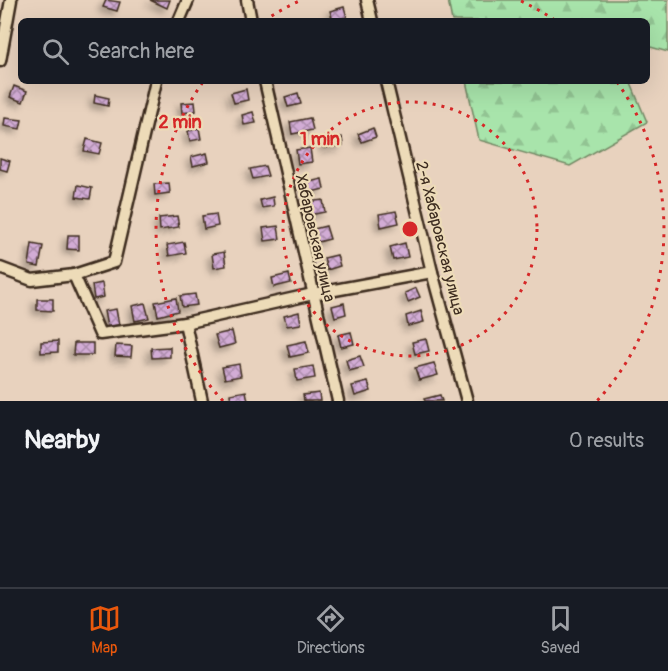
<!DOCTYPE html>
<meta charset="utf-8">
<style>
:root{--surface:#171b24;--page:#242831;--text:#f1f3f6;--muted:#9ea1a6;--line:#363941;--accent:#ea580c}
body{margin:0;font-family:Pangolin,sans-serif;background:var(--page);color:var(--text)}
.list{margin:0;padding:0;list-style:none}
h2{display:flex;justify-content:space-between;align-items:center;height:78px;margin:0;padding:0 24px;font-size:26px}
h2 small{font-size:20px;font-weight:400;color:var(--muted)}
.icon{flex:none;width:33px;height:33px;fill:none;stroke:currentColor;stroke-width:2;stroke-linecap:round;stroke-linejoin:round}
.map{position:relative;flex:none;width:668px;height:401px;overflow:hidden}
.search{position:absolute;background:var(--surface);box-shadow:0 6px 24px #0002;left:18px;right:18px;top:18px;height:66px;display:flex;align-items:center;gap:15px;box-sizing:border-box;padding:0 21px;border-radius:9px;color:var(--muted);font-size:22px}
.sheet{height:186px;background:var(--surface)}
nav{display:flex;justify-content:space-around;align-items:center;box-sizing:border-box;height:84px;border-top:2px solid var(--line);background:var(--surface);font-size:16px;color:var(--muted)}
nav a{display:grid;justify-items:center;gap:3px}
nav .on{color:var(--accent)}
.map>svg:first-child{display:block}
.forest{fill:url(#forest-firs);stroke:#728764;stroke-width:1.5}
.building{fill:url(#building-cross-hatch);stroke:#3b2a1e;stroke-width:1.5;filter:url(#shadow)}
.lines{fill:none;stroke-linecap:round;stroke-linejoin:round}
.minor-casing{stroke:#3b2a1e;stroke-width:15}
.minor{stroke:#eddbb8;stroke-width:10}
.ring{fill:none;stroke:#d62828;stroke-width:3;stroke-dasharray:3 6}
.labels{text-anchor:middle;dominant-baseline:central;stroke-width:4.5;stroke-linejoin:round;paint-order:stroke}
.street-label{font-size:16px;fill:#3b2a1e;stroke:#eddbb8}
.centre{fill:#d62828;stroke:#eddbb8;stroke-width:3}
.ring-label{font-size:18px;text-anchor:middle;font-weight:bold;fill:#d62828;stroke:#eddbb8;stroke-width:4.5;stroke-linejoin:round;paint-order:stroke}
</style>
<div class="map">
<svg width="668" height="401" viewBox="0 0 668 401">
<defs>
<pattern id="forest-firs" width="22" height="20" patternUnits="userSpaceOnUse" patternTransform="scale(1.5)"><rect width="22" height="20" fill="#a8e4ab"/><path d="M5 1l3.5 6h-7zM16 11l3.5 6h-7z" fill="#92c493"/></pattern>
<pattern id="building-cross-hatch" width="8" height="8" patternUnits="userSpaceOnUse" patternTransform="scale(1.5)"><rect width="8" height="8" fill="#d2acd5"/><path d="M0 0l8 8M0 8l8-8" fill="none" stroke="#ac8cac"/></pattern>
<filter id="shadow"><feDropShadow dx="-4.5" dy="4.5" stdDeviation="3" flood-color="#0004"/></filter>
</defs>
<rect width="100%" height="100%" fill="#e8d2be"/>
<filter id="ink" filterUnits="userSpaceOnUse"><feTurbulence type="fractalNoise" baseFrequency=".0167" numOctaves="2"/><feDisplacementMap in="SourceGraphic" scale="12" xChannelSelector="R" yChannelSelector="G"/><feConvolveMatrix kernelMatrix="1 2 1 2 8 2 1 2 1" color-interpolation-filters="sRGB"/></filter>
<g filter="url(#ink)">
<g class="forest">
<polygon points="448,0 668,0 668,52 647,46 647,21 452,21"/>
<polygon points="466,81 630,81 647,122 570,166 479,140"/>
</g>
<g class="building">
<polygon points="106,0 120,2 117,11 103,7"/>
<polygon points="150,0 170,0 167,8"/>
<polygon points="344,7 347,17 333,21 330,11"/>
<polygon points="14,86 27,91 23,102 10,97"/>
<polygon points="246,89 248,100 234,103 231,93"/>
<polygon points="298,93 301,104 288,107 285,97"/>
<polygon points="95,95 109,98 108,106 94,103"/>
<polygon points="195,102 196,111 182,113 181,103"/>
<polygon points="253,112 256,123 244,125 242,115"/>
<polygon points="5,118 22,120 20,129 4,126"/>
<polygon points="310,118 313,130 292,134 290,122"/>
<polygon points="199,128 201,139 190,141 188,131"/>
<polygon points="373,128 376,137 362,142 358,134"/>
<polygon points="342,137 343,145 324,148 323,139"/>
<polygon points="87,139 102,143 99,154 84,151"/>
<polygon points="310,148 312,162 298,164 296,150"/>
<polygon points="207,153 209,162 193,166 191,157"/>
<polygon points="0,158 10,161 7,171 0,169"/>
<polygon points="265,166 268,176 253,179 250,169"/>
<polygon points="322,179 324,189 307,193 305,183"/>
<polygon points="169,183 170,193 155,195 154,184"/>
<polygon points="78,185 92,188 90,199 76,197"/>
<polygon points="273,197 274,206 262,208 260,200"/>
<polygon points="323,200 325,212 309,215 307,202"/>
<polygon points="396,211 399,223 381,227 379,214"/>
<polygon points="216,214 218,226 204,229 202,216"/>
<polygon points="177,216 179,227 160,230 159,218"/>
<polygon points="278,226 280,239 265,241 263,228"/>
<polygon points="326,226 330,239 318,242 314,229"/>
<polygon points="68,235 79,235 79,250 67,249"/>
<polygon points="184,242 186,253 169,256 167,245"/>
<polygon points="405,243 408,257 393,260 390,247"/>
<polygon points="32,244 43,246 39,267 29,265"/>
<polygon points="224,252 226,266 214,268 212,254"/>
<polygon points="337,255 340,266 327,270 324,258"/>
<polygon points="289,274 291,283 274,287 272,278"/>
<polygon points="102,283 104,297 94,299 92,285"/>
<polygon points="416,288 420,297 408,302 405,293"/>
<polygon points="195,294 197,305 182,307 180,296"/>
<polygon points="176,298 178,311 158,316 155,302"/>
<polygon points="37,299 53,299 53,311 37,310"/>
<polygon points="145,303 149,318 135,321 132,306"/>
<polygon points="344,303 346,314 335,317 332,306"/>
<polygon points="116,309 119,325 107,327 104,311"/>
<polygon points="421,311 424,322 408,326 406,316"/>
<polygon points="299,312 301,324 287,326 284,316"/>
<polygon points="232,331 235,344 219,348 215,335"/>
<polygon points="351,332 354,344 341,347 338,335"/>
<polygon points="426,339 429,351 415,354 412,342"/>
<polygon points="58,341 58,352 41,353 41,342"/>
<polygon points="306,341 309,353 290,357 287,345"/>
<polygon points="74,343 93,343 93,355 73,355"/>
<polygon points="116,345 132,346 131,357 115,356"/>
<polygon points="170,347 170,357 152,358 151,348"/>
<polygon points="360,356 364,367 349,371 346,360"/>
<polygon points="434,363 438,375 419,380 415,368"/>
<polygon points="239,364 241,376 225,379 222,367"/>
<polygon points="313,366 315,378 297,381 295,369"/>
<polygon points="368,382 371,391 355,396 352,386"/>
<polygon points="246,391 248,401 231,401 230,394"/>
<polygon points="319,393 320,401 304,401 303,395"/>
<polygon points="440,395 442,401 425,401 424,399"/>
</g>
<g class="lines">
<defs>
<g id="minor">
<polyline points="247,0 251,21"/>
<polyline points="367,0 372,21"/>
<polyline points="179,21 188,0"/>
<polyline points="0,61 11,0"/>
<polyline points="156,81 114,262 74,275 100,334 185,323 313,294 432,272"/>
<polyline points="265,81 338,401"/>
<polyline points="386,81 432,272 467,401"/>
<polyline points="0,268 32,280 74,275"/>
<polyline points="185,323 202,401"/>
</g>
</defs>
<use href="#minor" class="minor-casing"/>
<use href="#minor" class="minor"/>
</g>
</g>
<g class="ring">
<circle cx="410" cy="229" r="127"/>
<path d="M223 401A254 254 0 0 1 203 82M264 21A254 254 0 0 1 299 1M521 1A254 254 0 0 1 556 21M617 82A254 254 0 0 1 597 401"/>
</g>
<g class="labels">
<g class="street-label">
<text transform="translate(315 238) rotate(77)">Хабаровская улица</text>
<text transform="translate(440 238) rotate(76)">2-я Хабаровская улица</text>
</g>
</g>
<circle cx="410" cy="229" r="9" class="centre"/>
<g class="ring-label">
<text x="180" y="128">2 min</text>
<text x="320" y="145">1 min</text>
</g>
</svg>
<div class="search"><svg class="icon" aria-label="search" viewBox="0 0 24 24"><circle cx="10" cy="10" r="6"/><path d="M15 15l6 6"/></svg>Search here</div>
</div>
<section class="sheet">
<h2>Nearby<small>0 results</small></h2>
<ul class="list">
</ul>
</section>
<nav>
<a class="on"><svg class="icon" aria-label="map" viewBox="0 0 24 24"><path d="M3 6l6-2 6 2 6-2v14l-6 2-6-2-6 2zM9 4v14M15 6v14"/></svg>Map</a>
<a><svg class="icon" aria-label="directions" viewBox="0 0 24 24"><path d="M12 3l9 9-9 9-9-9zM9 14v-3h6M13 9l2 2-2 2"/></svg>Directions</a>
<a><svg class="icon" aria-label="saved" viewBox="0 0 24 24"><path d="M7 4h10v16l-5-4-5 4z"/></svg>Saved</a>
</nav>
